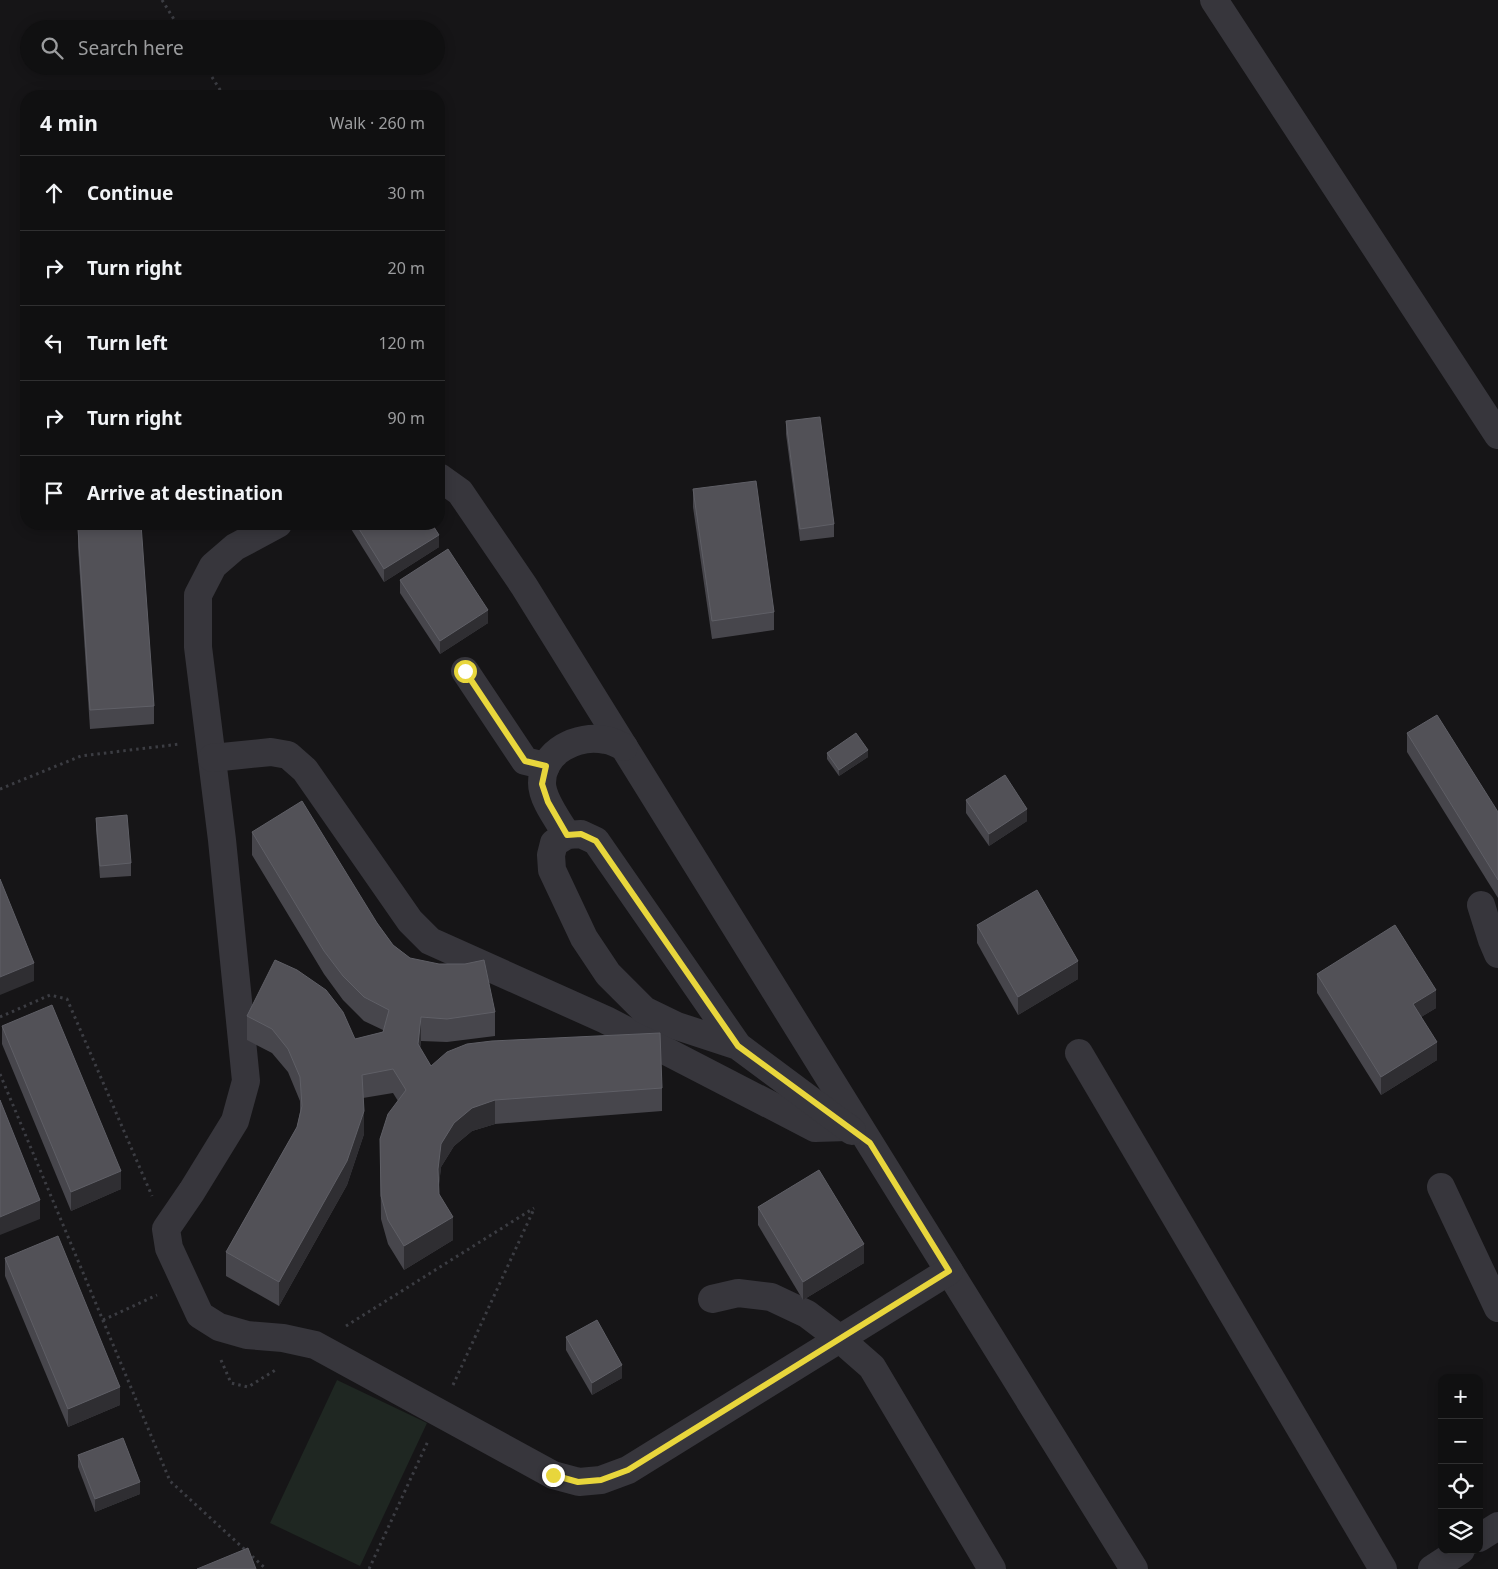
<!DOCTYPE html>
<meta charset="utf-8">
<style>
:root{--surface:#101011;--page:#1e1e1f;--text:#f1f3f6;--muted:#9c9d9f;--line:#303031}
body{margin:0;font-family:"Noto Sans",sans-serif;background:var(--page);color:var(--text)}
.controls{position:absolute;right:15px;bottom:15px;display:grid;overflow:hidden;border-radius:10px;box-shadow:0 2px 12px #0003}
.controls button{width:45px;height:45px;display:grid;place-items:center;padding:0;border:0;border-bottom:1px solid var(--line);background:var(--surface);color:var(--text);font:25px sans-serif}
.stop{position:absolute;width:15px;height:15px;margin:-11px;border:4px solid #e8d63c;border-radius:50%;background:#fff}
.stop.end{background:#e8d63c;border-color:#fff;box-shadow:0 1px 5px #0008}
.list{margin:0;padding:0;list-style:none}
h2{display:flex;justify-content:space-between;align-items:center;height:65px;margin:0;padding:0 20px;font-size:21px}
h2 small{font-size:16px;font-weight:400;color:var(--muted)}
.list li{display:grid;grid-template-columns:32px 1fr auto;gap:15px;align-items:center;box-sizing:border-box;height:75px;padding:0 20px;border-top:1px solid var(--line)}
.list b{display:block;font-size:19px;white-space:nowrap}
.list em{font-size:16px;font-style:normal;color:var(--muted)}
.icon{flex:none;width:28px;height:28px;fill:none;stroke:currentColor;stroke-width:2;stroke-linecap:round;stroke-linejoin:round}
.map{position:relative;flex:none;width:1498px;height:1569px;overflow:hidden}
.search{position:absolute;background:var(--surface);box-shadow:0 2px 12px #0003;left:20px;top:20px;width:425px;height:55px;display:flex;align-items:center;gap:12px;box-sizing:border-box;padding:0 18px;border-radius:28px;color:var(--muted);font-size:19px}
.panel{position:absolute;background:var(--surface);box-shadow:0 2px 12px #0003;left:20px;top:90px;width:425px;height:440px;border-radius:20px}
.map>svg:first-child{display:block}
.green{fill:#1f2722}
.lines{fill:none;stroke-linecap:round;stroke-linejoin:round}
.path{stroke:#3c3d43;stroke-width:3;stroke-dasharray:2.5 4;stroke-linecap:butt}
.minor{stroke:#37363c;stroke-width:28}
.wall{fill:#47464c}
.shaded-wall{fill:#2f2e32}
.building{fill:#525157;stroke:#5f5f66}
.route{stroke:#e8d63c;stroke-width:6}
</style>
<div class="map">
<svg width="1498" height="1569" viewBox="0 0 1498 1569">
<rect width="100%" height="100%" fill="#161517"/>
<polygon class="green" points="337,1380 427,1423 360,1566 270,1523"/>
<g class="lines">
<g class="path">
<polyline points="162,0 180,29"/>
<polyline points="205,66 224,96"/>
<polyline points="0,789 81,756 180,744"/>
<polyline points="0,1017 50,995 67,999 152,1196"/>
<polyline points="0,1074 170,1481 266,1569"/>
<polyline points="103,1320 157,1295"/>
<polyline points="346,1326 534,1208"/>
<polyline points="221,1360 231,1383 248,1387 277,1369"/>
<polyline points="453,1385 534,1209"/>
<polyline points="369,1569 428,1441"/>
</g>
<g class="minor">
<polyline points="1214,0 1498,435"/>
<polyline points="439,477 460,492 524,586 1134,1569"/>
<polyline points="278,524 235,547 213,566 198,595 198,647 222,840 246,1081 235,1121 192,1191 166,1229 169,1248 200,1315 219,1327 247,1335 283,1338 315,1345 553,1475 579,1482 601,1480 628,1470 949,1271"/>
<polyline points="465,671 525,761 546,766"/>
<polyline points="212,758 271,752 288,755 305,770 410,921 430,941 606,1020 815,1128 848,1127"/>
<path d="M567,835C559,821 542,800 542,783C542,751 578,734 606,740C612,741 618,744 624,747"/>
<polyline points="1481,905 1492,940 1498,954"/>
<polyline points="738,1046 677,1026 644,1010 608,974 584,938 552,870 551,855 554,843 567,835 581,834 596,841 738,1046 852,1131"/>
<polyline points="1079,1053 1383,1569"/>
<polyline points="1441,1187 1498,1308"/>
<polyline points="712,1299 738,1293 771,1297 807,1314 840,1339 872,1367 992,1569"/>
<polyline points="1479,1538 1498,1526"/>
<polyline points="1432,1569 1461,1550"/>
</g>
</g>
<g class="wall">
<polygon points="786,421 834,524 834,537 800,541 786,434"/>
<polygon points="693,489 774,612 774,630 712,639 693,507"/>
<polygon points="348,524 432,524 439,547 384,582"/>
<polygon points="78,529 154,706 154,724 90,729 78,547"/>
<polygon points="400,580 488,623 440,654 400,593"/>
<polygon points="1407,733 1498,812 1498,898 1407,752"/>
<polygon points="827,753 868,757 839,776 827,759"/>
<polygon points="966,800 1027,821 989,846 966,813"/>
<polygon points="96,818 131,863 131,876 100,878 96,830"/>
<polygon points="252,832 377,923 393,945 410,958 495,1012 495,1036 447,1042 421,1041 420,1048 431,1066 662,1088 662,1111 495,1124 472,1131 454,1146 441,1167 439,1185 439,1194 453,1240 404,1270 388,1244 381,1219 380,1139 398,1101 393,1093 363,1098 364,1134 347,1185 279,1306 226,1276 226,1252 297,1127 300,1112 300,1101 288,1072 272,1053 247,1040 247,1016 355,1039 383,1032 383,1030 364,1021 343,1000 324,974 252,855"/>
<polygon points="977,925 1078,979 1018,1015 977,943"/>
<polygon points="1317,974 1436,1008 1421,1017 1437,1060 1381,1095 1317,993"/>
<polygon points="2,1026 121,1189 71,1211 2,1044"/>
<polygon points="758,1207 864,1263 803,1300 758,1225"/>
<polygon points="5,1258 120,1405 68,1427 5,1276"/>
<polygon points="566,1337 622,1378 592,1395 566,1350"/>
<polygon points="78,1455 140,1494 95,1512 78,1467"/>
</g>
<g class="shaded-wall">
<polygon points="439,535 439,547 384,582 384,569"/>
<polygon points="488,610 488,623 440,654 440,641"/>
<polygon points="868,750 868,757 839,776 839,770"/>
<polygon points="1027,809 1027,821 989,846 989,834"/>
<polygon points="1078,961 1078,979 1018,1015 1018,997"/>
<polygon points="34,963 34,981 0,995 0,977"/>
<polygon points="1436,990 1436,1008 1413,1022 1413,1004"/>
<polygon points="421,1017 421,1041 418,1068 418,1044"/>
<polygon points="1437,1042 1437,1060 1381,1095 1381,1077"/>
<polygon points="495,1100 495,1124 472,1131 454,1146 441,1167 438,1193 438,1169 441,1144 454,1123 472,1108"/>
<polygon points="364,1111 364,1134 347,1185 279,1306 279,1282"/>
<polygon points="121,1171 121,1189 71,1211 71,1192"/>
<polygon points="40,1200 40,1219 0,1235 0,1217"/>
<polygon points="453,1217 453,1240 404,1270 404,1246"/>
<polygon points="864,1244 864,1263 803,1300 803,1282"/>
<polygon points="622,1365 622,1378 592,1395 592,1383"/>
<polygon points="120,1387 120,1405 68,1427 68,1409"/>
<polygon points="140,1482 140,1494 95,1512 95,1499"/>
</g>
<g class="building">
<polygon points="820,417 834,524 800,529 786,421"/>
<polygon points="756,481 774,612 712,621 693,489"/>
<polygon points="141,524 154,706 90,710 78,529"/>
<polygon points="356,524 432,524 439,535 384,569"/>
<polygon points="448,549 488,610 440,641 400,580"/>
<polygon points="1437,715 1498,812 1498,880 1407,733"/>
<polygon points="856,733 868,750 839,770 827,753"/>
<polygon points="1005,775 1027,809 989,834 966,800"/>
<polygon points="302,801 377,923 393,945 410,958 439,964 465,964 484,960 495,1012 447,1019 421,1017 418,1044 431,1066 447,1052 467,1044 492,1041 660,1033 662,1088 495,1100 472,1108 454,1123 441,1144 438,1169 439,1194 453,1217 404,1246 388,1220 381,1196 380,1139 388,1114 406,1090 393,1069 362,1075 364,1111 347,1161 279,1282 226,1252 297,1127 302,1106 300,1077 288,1049 272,1029 247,1016 275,960 297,970 326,990 343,1012 355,1039 383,1032 389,1010 364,997 343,976 324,951 252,832"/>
<polygon points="127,815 131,863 100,866 96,818"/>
<polygon points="0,879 34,963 0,977"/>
<polygon points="1037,890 1078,961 1018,997 977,925"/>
<polygon points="1395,925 1436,990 1413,1004 1437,1042 1381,1077 1317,974"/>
<polygon points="52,1005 121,1171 71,1192 2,1026"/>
<polygon points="0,1100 40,1200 0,1217"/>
<polygon points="819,1170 864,1244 803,1282 758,1207"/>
<polygon points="58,1236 120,1387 68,1409 5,1258"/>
<polygon points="597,1320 622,1365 592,1383 566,1337"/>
<polygon points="123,1438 140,1482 95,1499 78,1455"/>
<polygon points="248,1548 256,1569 197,1569"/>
</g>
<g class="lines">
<polyline class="route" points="465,671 525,761 546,766 542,784 548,802 567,835 581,834 596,841 738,1046 870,1143 949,1271 628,1470 601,1480 578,1482 553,1475"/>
</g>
</svg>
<div class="controls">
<button>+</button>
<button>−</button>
<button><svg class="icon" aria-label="locate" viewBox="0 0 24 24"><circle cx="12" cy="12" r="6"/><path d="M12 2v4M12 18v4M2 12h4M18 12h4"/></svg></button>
<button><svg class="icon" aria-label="layers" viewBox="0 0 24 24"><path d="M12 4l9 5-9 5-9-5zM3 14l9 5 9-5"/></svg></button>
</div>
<div class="stop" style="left:465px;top:671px"></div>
<div class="stop end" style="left:553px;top:1475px"></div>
<div class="search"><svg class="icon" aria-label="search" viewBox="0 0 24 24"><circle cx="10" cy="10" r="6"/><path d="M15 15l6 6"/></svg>Search here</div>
<section class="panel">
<h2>4 min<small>Walk · 260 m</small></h2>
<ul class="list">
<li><svg class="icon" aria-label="ahead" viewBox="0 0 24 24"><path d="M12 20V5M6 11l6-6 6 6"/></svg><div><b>Continue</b></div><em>30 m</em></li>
<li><svg class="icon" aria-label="right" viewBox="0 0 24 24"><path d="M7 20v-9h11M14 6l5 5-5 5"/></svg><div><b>Turn right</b></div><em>20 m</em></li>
<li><svg class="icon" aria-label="left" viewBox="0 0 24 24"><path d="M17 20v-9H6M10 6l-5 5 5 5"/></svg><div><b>Turn left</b></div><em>120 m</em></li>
<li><svg class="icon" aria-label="right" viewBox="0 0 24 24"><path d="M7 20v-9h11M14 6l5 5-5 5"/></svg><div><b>Turn right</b></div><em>90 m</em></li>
<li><svg class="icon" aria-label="arrive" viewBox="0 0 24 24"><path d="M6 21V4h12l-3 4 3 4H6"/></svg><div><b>Arrive at destination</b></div></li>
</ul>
</section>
</div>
